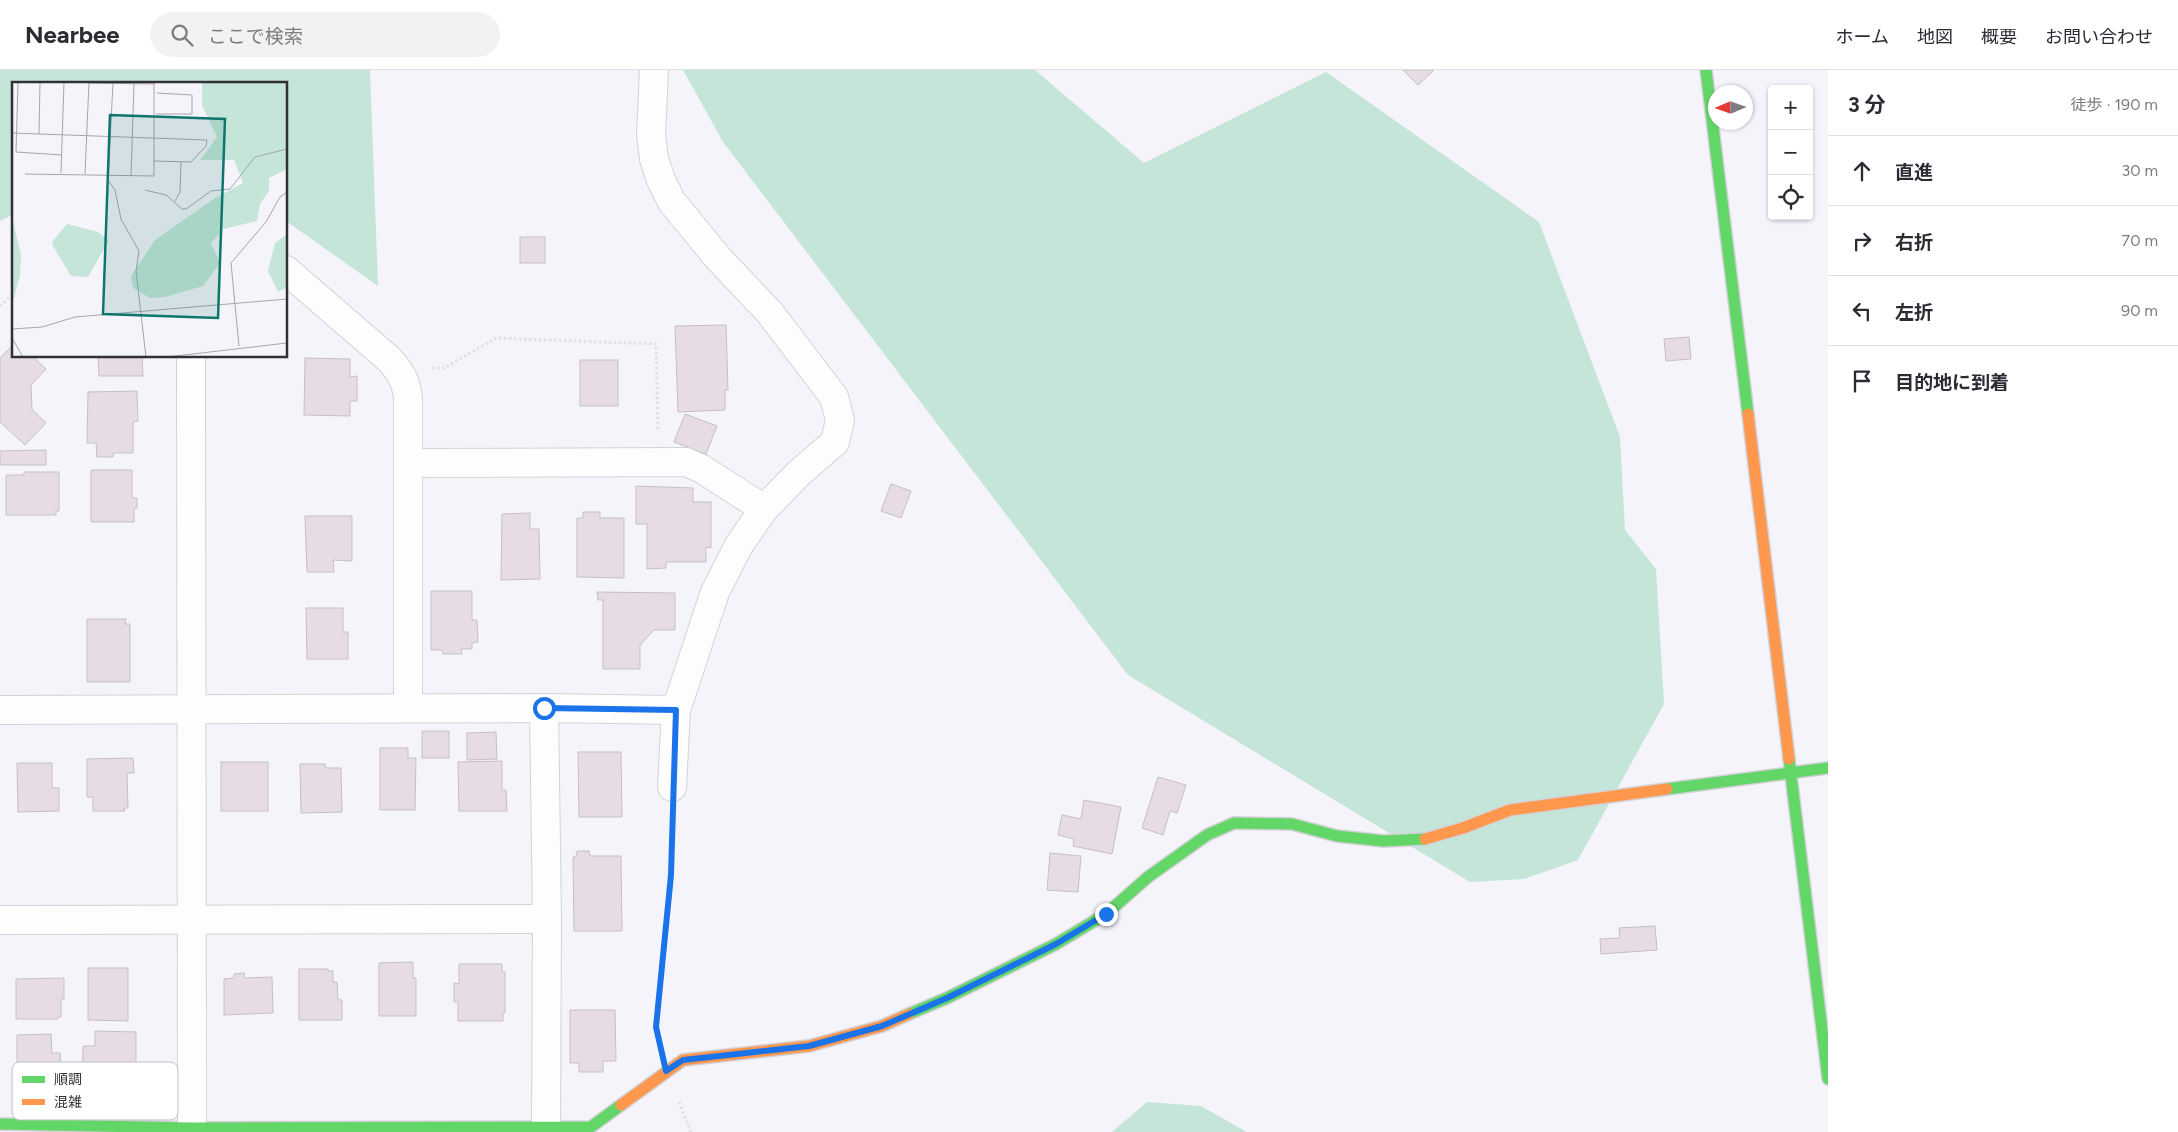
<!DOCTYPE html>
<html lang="ja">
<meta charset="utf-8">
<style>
:root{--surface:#fff;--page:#f2f2f3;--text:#2b2b33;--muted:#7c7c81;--line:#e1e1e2}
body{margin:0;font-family:Figtree,"Noto Sans JP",sans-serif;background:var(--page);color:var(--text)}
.controls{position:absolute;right:15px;top:15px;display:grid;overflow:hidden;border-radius:5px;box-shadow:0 1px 4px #0004}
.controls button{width:45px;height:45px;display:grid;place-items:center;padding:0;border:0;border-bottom:1px solid var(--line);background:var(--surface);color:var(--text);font:25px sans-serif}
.compass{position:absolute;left:1708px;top:15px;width:45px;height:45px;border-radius:50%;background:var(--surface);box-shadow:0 1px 4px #0004;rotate:268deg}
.stop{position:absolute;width:15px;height:15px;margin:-11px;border:4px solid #1a73e8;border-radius:50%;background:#fff}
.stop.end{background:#1a73e8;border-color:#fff;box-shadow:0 1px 5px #0008}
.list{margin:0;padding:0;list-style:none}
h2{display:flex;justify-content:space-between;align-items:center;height:65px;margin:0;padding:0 20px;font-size:21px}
h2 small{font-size:16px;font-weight:400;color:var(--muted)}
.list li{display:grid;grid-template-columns:32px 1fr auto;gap:15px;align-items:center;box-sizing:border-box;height:70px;padding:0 20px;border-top:1px solid var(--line)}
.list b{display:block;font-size:19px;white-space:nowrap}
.list em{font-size:16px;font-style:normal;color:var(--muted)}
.icon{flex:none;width:28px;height:28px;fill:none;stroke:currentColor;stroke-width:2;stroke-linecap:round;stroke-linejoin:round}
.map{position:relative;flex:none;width:1828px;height:1062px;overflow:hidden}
header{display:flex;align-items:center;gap:30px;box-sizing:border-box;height:70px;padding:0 25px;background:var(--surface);border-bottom:1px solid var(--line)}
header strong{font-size:24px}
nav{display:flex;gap:28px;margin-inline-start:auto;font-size:18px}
.search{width:350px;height:45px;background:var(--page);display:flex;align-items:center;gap:12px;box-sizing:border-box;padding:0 18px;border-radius:28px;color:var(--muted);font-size:19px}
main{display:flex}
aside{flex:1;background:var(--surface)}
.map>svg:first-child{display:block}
.green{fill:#c5e5d8}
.building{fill:#e8dce4;stroke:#c3c0c5}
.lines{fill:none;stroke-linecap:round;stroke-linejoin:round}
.street-casing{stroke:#d3d2d7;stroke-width:30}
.fast-casing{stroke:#d3d2d7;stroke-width:14}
.slow-casing{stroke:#d3d2d7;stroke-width:14}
.path{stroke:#e1e0e2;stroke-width:3;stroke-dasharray:2.5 2.5;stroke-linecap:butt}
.street{stroke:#fefdfe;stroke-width:28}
.fast{stroke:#63d668;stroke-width:11}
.slow{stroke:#ff974d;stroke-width:11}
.route{stroke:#1a73e8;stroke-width:6}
.inset-road{fill:none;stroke:#a7a6ab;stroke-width:1}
.view{fill:#0f766e;fill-opacity:0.15;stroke:#0f766e;stroke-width:2.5}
.inset-edge{fill:none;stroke:#313034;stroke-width:2.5}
.key{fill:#fff;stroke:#c1c1c2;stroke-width:1}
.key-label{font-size:14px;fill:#313034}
</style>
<header>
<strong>Nearbee</strong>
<div class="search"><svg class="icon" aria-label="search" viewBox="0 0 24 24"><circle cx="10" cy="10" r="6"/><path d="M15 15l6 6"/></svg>ここで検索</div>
<nav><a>ホーム</a><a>地図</a><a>概要</a><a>お問い合わせ</a></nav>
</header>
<main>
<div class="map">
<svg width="1828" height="1062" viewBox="0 0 1828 1062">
<rect width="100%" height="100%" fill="#f6f4fb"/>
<g class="green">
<polygon points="0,0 370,0 378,216 286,151 286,14 14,14 14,144 0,151"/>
<polygon points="683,0 1035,0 1144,93 1326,2 1539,152 1620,367 1625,460 1656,499 1664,634 1578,790 1524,809 1470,812 1128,605 723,72"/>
<polygon points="1147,1032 1201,1036 1247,1062 1112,1062"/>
</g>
<g class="building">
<polygon points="1403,0 1434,0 1418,15"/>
<rect x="520" y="167" width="25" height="26"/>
<polygon points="726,255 728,320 725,320 725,340 678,342 675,256"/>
<polygon points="1689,267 1691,289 1666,291 1664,269"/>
<polygon points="14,274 14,286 32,286 46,299 31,315 32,339 46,353 25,375 0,352 0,288"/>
<polygon points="98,286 142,286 143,306 99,306"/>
<polygon points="305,288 350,289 350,307 357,306 357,331 350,331 350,346 304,345"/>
<rect x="580" y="290" width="38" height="46"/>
<polygon points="137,321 138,351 133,352 133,383 113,383 113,387 97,387 96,373 87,373 88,322"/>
<polygon points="685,344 717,356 706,384 674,372"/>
<polygon points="46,380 46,395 0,395 0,381"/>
<polygon points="91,400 132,400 132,428 137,428 137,438 134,439 134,452 91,452"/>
<polygon points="24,402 59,402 59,441 56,441 56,445 6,445 6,405 24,405"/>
<polygon points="891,414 911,421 901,448 881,441"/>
<polygon points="636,416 693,418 693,432 711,432 711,478 706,477 706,492 666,492 666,498 647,499 647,454 636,454"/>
<polygon points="583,442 600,442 600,448 624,448 624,508 577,507 577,448 583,448"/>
<polygon points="530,443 530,459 539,459 540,509 501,510 502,444"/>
<polygon points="305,446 352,446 352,491 333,490 334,502 307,502"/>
<polygon points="431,521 472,521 472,550 477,550 478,572 472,573 472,579 461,579 462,584 443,584 442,580 431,580"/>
<polygon points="597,522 675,523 675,560 654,560 640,575 640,599 603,599 603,530 598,530"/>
<polygon points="306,538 343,538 343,562 348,562 348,589 307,589"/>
<polygon points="87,549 126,549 125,554 130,554 130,612 87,612"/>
<rect x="422" y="661" width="27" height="27"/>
<polygon points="496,662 497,689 467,690 467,663"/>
<polygon points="380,678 408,678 408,688 416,688 415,740 380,740"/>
<polygon points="578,682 621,682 622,747 579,747"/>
<polygon points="133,688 134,703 127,703 128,738 124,738 125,741 93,741 93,727 87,727 87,689"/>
<polygon points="502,691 502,720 506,720 507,741 459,741 458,692"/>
<rect x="221" y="692" width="47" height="49"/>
<polygon points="17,693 52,693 52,718 59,718 59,741 18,742"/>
<polygon points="300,694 325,694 326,698 341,698 342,742 301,743"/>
<polygon points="1158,707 1186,715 1177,743 1170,741 1163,765 1142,758"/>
<polygon points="1084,730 1121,737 1112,784 1073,776 1074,769 1058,765 1062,745 1081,749"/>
<polygon points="577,781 589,781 590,786 621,786 622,861 574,861 573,787 576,787"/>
<polygon points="1050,783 1081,786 1078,822 1047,820"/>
<polygon points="1655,856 1657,880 1601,884 1600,869 1620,868 1619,858"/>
<polygon points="413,892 413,908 416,908 416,946 379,946 379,893"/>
<polygon points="459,894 502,894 502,902 505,902 505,943 503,943 503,951 458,951 458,932 454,932 454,913 459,914"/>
<polygon points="88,898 128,898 128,951 88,950"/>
<polygon points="299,899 328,899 328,901 333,901 333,912 337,912 338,930 342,930 342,950 299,950"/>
<polygon points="244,903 245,908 272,907 273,943 224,945 224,909 234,908 234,904"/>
<polygon points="64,908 64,929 61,929 61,947 58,947 58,949 16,949 16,909"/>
<polygon points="570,940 615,940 616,991 603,991 603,1002 579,1002 579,993 570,993"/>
<polygon points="95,961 136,962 136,1009 129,1009 129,1020 82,1018 83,976 95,976"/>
<polygon points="51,964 52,983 60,983 61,998 55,998 55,1002 30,1002 29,993 17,994 17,965"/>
</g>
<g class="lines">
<defs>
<g id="street">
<polyline points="654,0 651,65 654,89 661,110 672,132 718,188 770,243 834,327 840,350 835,372 799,403 764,439 739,475 715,522 676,640 672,717"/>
<path d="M286,200L390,290C401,303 406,311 408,328V637"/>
<polyline points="191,286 192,1062"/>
<polyline points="408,393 686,392 702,399 764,439"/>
<polyline points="544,638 676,640"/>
<polyline points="0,640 544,638 547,849 546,1062"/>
<polyline points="0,850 547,849"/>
</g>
<g id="fast">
<polyline points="1706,0 1748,344"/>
<polyline points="1789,689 1828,1009"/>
<polyline points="1667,719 1828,698"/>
<polyline points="909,944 947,928 1056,874 1106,844 1148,807 1207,765 1234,753 1292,754 1337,766 1384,771 1425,769"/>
<polyline points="0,1054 192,1058 591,1057 621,1035"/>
</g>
<g id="slow">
<polyline points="1748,344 1789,689"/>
<polyline points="1425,769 1463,758 1510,740 1667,719"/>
<polyline points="621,1035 683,990 809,976 882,956 909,944"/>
</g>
</defs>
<use href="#street" class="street-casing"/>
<use href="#fast" class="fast-casing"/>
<use href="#slow" class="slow-casing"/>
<g class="path">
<polyline points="0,236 14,223"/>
<polyline points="432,298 444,298 496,268 656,274 658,360"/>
<polyline points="659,970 656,957 671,805 672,747"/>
<polyline points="679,1032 691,1062"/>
</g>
<use href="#street" class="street"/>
<use href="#fast" class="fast"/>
<use href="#slow" class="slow"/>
</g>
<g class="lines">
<polyline class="route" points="544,638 676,640 671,805 656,957 666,1001 683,990 809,976 882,956 947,928 1056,874 1106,844"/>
</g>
<g transform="translate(12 12)">
<rect width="275" height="275" fill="#f6f4fb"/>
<path d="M190,0H275V87L257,96V109L248,122L245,139L211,147L199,161L208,181L191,204L153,215L138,216L121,206L119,194L143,158L203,116L231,101L222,78H188L205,55L190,23ZM0,135L9,173L8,194L0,223ZM55,142L86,150L97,158L76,195L59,194L41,164L40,160ZM275,152V205L266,210L256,189L263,161Z" fill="#c5e5d8"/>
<path class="inset-road" d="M6,0L4,70L50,73M77,1L143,2M101,1L96,98L103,108L109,137L127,169L124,189L134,275M144,32H180V13L145,11M0,51L195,58L194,64L179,80L142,79M27,52L28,0M49,91L52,0M13,92L142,94V0M73,92L77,0M119,94L122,2M133,108L154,113L170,127H174L199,109L218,107L243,75L275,67M163,119L168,110L169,80M0,247L30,245L63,235L275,217M0,256L11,275M227,264L219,181L254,140L268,115L275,110M155,275L275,261"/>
<path class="view" d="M98,33L213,37L206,236L91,232Z"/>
<rect width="275" height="275" class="inset-edge"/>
</g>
<rect x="12" y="992" width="166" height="58" rx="8" class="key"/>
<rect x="22" y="1006" width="23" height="7" fill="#63d668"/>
<rect x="22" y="1029" width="23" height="6" fill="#ff974d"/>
<g class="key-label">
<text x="54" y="1014">順調</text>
<text x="54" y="1037">混雑</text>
</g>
</svg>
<div class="controls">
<button>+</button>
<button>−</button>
<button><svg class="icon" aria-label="locate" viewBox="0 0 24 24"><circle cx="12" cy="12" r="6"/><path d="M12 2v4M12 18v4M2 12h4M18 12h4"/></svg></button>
</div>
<svg class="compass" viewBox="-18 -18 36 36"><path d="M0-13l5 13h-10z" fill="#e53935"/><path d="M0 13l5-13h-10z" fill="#7c7c81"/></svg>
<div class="stop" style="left:544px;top:638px"></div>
<div class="stop end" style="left:1106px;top:844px"></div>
</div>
<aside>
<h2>3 分<small>徒歩 · 190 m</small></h2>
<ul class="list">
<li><svg class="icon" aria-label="ahead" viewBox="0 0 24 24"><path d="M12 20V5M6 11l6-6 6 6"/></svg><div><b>直進</b></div><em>30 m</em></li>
<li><svg class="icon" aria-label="right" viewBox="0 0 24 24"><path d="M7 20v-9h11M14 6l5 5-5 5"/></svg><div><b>右折</b></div><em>70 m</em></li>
<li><svg class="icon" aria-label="left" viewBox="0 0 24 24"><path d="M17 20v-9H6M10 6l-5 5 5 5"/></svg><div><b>左折</b></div><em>90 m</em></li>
<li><svg class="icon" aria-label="arrive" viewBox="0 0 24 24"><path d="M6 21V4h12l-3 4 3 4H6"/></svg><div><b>目的地に到着</b></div></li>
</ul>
</aside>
</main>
